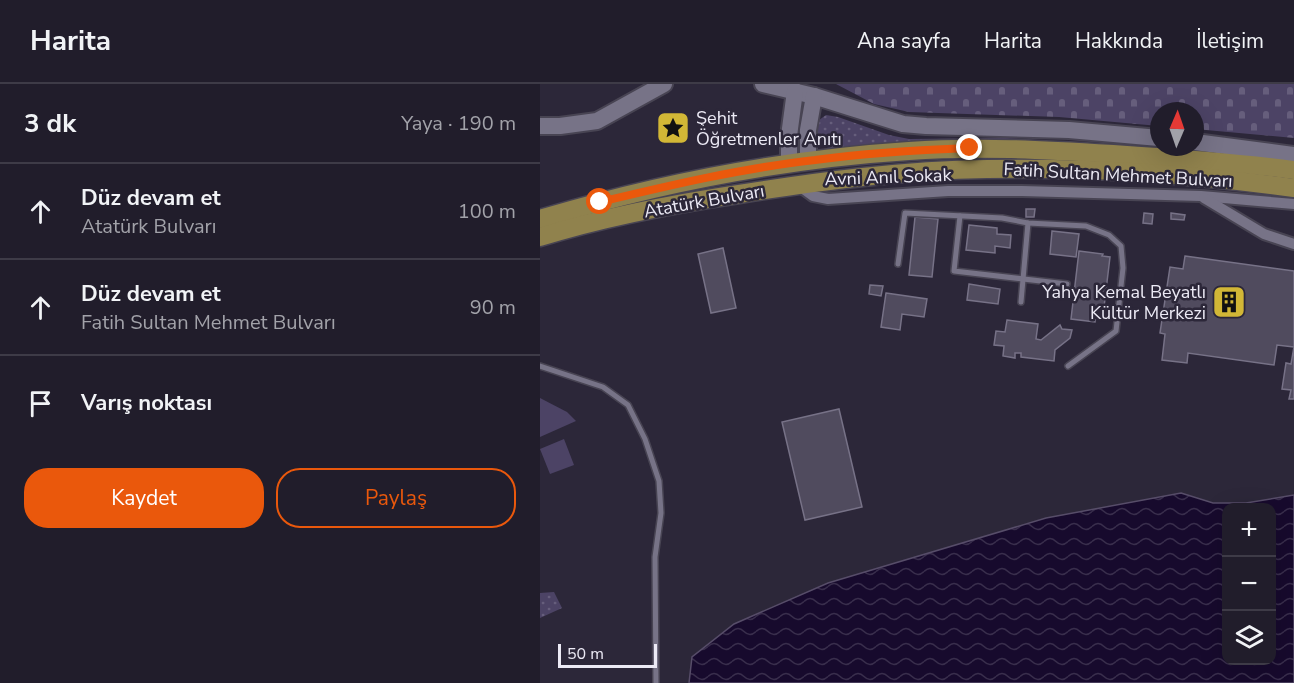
<!DOCTYPE html>
<html lang="tr">
<meta charset="utf-8">
<style>
:root{--surface:#211d2b;--page:#2d2a37;--text:#f1f3f6;--muted:#a2a2a9;--line:#3e3b47;--accent:#ea580c}
body{margin:0;font-family:"Nunito Sans",sans-serif;background:var(--page);color:var(--text)}
.controls{position:absolute;right:18px;bottom:18px;display:grid;overflow:hidden;border-radius:12px;box-shadow:0 6px 24px #0002}
.controls button{width:54px;height:54px;display:grid;place-items:center;padding:0;border:0;border-bottom:2px solid var(--line);background:var(--surface);color:var(--text);font:30px sans-serif}
.compass{position:absolute;left:610px;top:18px;width:54px;height:54px;border-radius:50%;background:var(--surface);box-shadow:0 6px 24px #0002;rotate:2deg}
.scale{position:absolute;left:18px;bottom:15px;width:99px;box-sizing:border-box;padding-left:6px;border:3px solid #eceaf5;border-top:0;font-size:16px;line-height:21px;white-space:nowrap;color:#eceaf5;-webkit-text-stroke:4px #2c2739;paint-order:stroke}
.stop{position:absolute;width:18px;height:18px;margin:-14px;border:4px solid #ea580c;border-radius:50%;background:#fff}
.stop.end{background:#ea580c;border-color:#fff;box-shadow:0 2px 6px #0008}
.list{margin:0;padding:0;list-style:none}
h2{display:flex;justify-content:space-between;align-items:center;height:78px;margin:0;padding:0 24px;font-size:26px}
h2 small{font-size:20px;font-weight:400;color:var(--muted)}
.list li{display:grid;grid-template-columns:39px 1fr auto;gap:18px;align-items:center;box-sizing:border-box;height:96px;padding:0 24px;border-top:2px solid var(--line)}
.list b{display:block;font-size:22px;white-space:nowrap}
.list p{margin:0;font-size:20px;white-space:nowrap;color:var(--muted)}
.list em{font-size:20px;font-style:normal;color:var(--muted)}
.actions{display:flex;gap:12px;padding:18px 24px}
.actions a{flex:1;padding:14px 0;border:2px solid var(--accent);border-radius:24px;text-align:center;font-size:21px;color:var(--accent)}
.actions .main{background:var(--accent);color:#fff}
.icon{flex:none;width:33px;height:33px;fill:none;stroke:currentColor;stroke-width:2;stroke-linecap:round;stroke-linejoin:round}
.map{position:relative;flex:none;width:754px;height:599px;overflow:hidden}
header{display:flex;align-items:center;gap:36px;box-sizing:border-box;height:84px;padding:0 30px;background:var(--surface);border-bottom:2px solid var(--line)}
header strong{font-size:28px}
nav{display:flex;gap:33px;margin-inline-start:auto;font-size:21px}
main{display:flex}
aside{flex:1;background:var(--surface)}
.map>svg:first-child{display:block}
.grass{fill:url(#grass-dots)}
.cemetery{fill:url(#cemetery-stones)}
.garden{fill:#4c4365}
.water{fill:url(#water-waves);stroke:#574d69;stroke-width:1.5;fill-rule:evenodd}
.building{fill:#504b5e;stroke:#777287;stroke-width:1.5}
.lines{fill:none;stroke-linecap:round;stroke-linejoin:round}
.lane-casing{stroke:#484453;stroke-width:8}
.street-casing{stroke:#484453;stroke-width:14}
.secondary-casing{stroke:#484453;stroke-width:20}
.primary-casing{stroke:#484453;stroke-width:21}
.lane{stroke:#777387;stroke-width:5}
.street{stroke:#777387;stroke-width:10}
.secondary{stroke:#777387;stroke-width:16}
.primary{stroke:#90824d;stroke-width:18}
.route{stroke:#ea580c;stroke-width:8}
.labels{text-anchor:middle;dominant-baseline:central;stroke-width:5;stroke-linejoin:round;paint-order:stroke}
.poi-label{font-size:18px;fill:#eceaf5;stroke:#2c2739;text-anchor:start}
.street-label{font-size:18px;fill:#eceaf5;stroke:#2c2739}
</style>
<header>
<strong>Harita</strong>
<nav><a>Ana sayfa</a><a>Harita</a><a>Hakkında</a><a>İletişim</a></nav>
</header>
<main>
<aside>
<h2>3 dk<small>Yaya · 190 m</small></h2>
<ul class="list">
<li><svg class="icon" aria-label="ahead" viewBox="0 0 24 24"><path d="M12 20V5M6 11l6-6 6 6"/></svg><div><b>Düz devam et</b><p>Atatürk Bulvarı</p></div><em>100 m</em></li>
<li><svg class="icon" aria-label="ahead" viewBox="0 0 24 24"><path d="M12 20V5M6 11l6-6 6 6"/></svg><div><b>Düz devam et</b><p>Fatih Sultan Mehmet Bulvarı</p></div><em>90 m</em></li>
<li><svg class="icon" aria-label="arrive" viewBox="0 0 24 24"><path d="M6 21V4h12l-3 4 3 4H6"/></svg><div><b>Varış noktası</b></div></li>
</ul>
<div class="actions"><a class="main">Kaydet</a><a>Paylaş</a></div>
</aside>
<div class="map">
<svg width="754" height="599" viewBox="0 0 754 599">
<defs>
<pattern id="grass-dots" width="8" height="8" patternUnits="userSpaceOnUse" patternTransform="scale(1.5)"><rect width="8" height="8" fill="#4c4365"/><path d="M2 2h.1M6 6h.1" fill="none" stroke="#665e7c" stroke-width="1.8" stroke-linecap="round"/></pattern>
<pattern id="cemetery-stones" width="16" height="16" patternUnits="userSpaceOnUse" patternTransform="scale(1.5)"><rect width="16" height="16" fill="#4c4365"/><path d="M2 7V4a2 2 0 0 1 4 0v3zM10 15v-3a2 2 0 0 1 4 0v3z" fill="#665e7c"/></pattern>
<pattern id="water-waves" width="16" height="10" patternUnits="userSpaceOnUse" patternTransform="scale(1.5)"><rect width="16" height="10" fill="#170a2d"/><path d="M0 5q4-4 8 0t8 0" fill="none" stroke="#392e4c"/></pattern>
</defs>
<rect width="100%" height="100%" fill="#2c2739"/>
<g class="grass">
<path d="M286,31L298,33L349,51L369,55L465,54L498,56V61L289,64C277,59 274,52 275,39Z"/>
<polygon points="14,508 22,524 0,534 0,509"/>
</g>
<polygon class="cemetery" points="296,0 754,0 754,54 655,45 655,27 619,27 619,42 519,33 369,28 334,20"/>
<g class="garden">
<polygon points="0,314 27,328 36,337 0,353"/>
<polygon points="24,355 34,381 10,390 0,365"/>
</g>
<path class="water" d="M641,409L673,419H706L754,411V599H149L152,573L194,540L288,499L506,434ZM686,424H732V576H686Z"/>
<g class="building">
<polygon points="486,125 495,125 494,133 486,133"/>
<polygon points="604,129 613,130 612,140 603,139"/>
<polygon points="631,129 645,131 644,136 631,135"/>
<polygon points="375,133 398,135 392,193 369,191"/>
<polygon points="429,141 457,144 457,150 471,151 470,164 455,162 455,169 426,166"/>
<polygon points="512,147 539,150 536,173 510,170"/>
<polygon points="183,164 196,224 171,229 158,170"/>
<polygon points="539,167 563,170 562,172 570,173 564,223 557,222 555,238 531,235"/>
<polygon points="645,172 754,187 754,315 749,315 751,306 742,305 746,279 751,280 754,263 737,261 734,281 648,269 647,279 622,276 625,250 620,249 630,183 643,185"/>
<polygon points="429,200 460,205 458,220 427,216"/>
<polygon points="330,201 343,202 341,212 329,210"/>
<polygon points="346,209 387,215 384,233 362,230 360,246 341,243"/>
<polygon points="467,236 498,240 496,255 501,256 520,241 522,245 532,246 530,254 515,266 514,277 481,273 481,269 475,269 475,274 463,272 464,262 454,261 456,247 465,248"/>
<polygon points="299,325 322,423 265,436 242,338"/>
</g>
<g class="lines">
<defs>
<g id="lane">
<polyline points="420,132 414,187 527,200"/>
<polyline points="358,180 365,129 462,134 488,139 546,142 569,151 581,162 583,184 576,247 528,282"/>
<polyline points="481,218 488,139"/>
<polyline points="0,282 63,303 88,321 105,355 119,397 121,429 115,473 116,599"/>
</g>
<g id="street">
<polyline points="258,101 273,112 288,115 408,107 482,107 661,112 754,120"/>
<polyline points="664,114 724,150 754,160"/>
</g>
<g id="secondary">
<polyline points="223,0 274,12 363,40 386,42 529,46 619,54"/>
<polyline points="0,42 20,42 57,37 124,0"/>
<polyline points="655,58 754,71"/>
<polyline points="268,76 268,46 274,12"/>
<polyline points="249,79 249,52 255,7"/>
</g>
<g id="primary">
<path d="M0,135C120,99 245,75 369,67C437,62 506,66 573,70C634,74 694,78 754,86"/>
<path d="M0,153C64,133 132,120 199,110C281,97 364,86 447,85C549,83 653,90 754,104"/>
</g>
</defs>
<use href="#lane" class="lane-casing"/>
<use href="#street" class="street-casing"/>
<use href="#secondary" class="secondary-casing"/>
<use href="#primary" class="primary-casing"/>
<use href="#lane" class="lane"/>
<use href="#street" class="street"/>
<use href="#secondary" class="secondary"/>
<use href="#primary" class="primary"/>
</g>
<g class="lines">
<path class="route" d="M60,118C131,101 203,84 275,76C327,69 378,66 430,64"/>
</g>
<defs>
<symbol id="sight-square" viewBox="-11 -11 22 22"><rect x="-9" y="-9" width="18" height="18" rx="4" fill="#d2b736" stroke="#2c2739"/><path d="M0-6L1.8-2.2L6-1.7L2.9 1.2L3.7 5.4L0 3.3L-3.7 5.4L-2.9 1.2L-6-1.7L-1.8-2.2Z" fill="#111"/></symbol>
<symbol id="building-square" viewBox="-11 -11 22 22"><rect x="-9" y="-9" width="18" height="18" rx="4" fill="#d2b736" stroke="#2c2739"/><path d="M-4-6H4V6H1V3H-1V6H-4ZM-2.5-4.3h1.7v1.8h-1.7ZM.8-4.3h1.7v1.8H.8ZM-2.5-1h1.7V.8h-1.7ZM.8-1h1.7V.8H.8Z" fill="#111"/></symbol>
</defs>
<g fill-rule="evenodd">
<use href="#sight-square" x="114" y="25" width="38" height="38"/>
<use href="#building-square" x="670" y="199" width="38" height="38"/>
</g>
<g class="labels">
<g class="poi-label">
<text x="156" y="34">Şehit<tspan x="156" dy="21">Öğretmenler Anıtı</tspan></text>
<text x="666" y="208" text-anchor="end">Yahya Kemal Beyatlı<tspan x="666" dy="21">Kültür Merkezi</tspan></text>
</g>
<g class="street-label">
<text transform="translate(578 91) rotate(3)">Fatih Sultan Mehmet Bulvarı</text>
<text transform="translate(348 93) rotate(-2)">Avni Anıl Sokak</text>
<text transform="translate(164 117) rotate(-10)">Atatürk Bulvarı</text>
</g>
</g>
</svg>
<div class="controls">
<button>+</button>
<button>−</button>
<button><svg class="icon" aria-label="layers" viewBox="0 0 24 24"><path d="M12 4l9 5-9 5-9-5zM3 14l9 5 9-5"/></svg></button>
</div>
<svg class="compass" viewBox="-18 -18 36 36"><path d="M0-13l5 13h-10z" fill="#e53935"/><path d="M0 13l5-13h-10z" fill="#a2a2a9"/></svg>
<div class="scale">50 m</div>
<div class="stop" style="left:60px;top:118px"></div>
<div class="stop end" style="left:430px;top:64px"></div>
</div>
</main>
